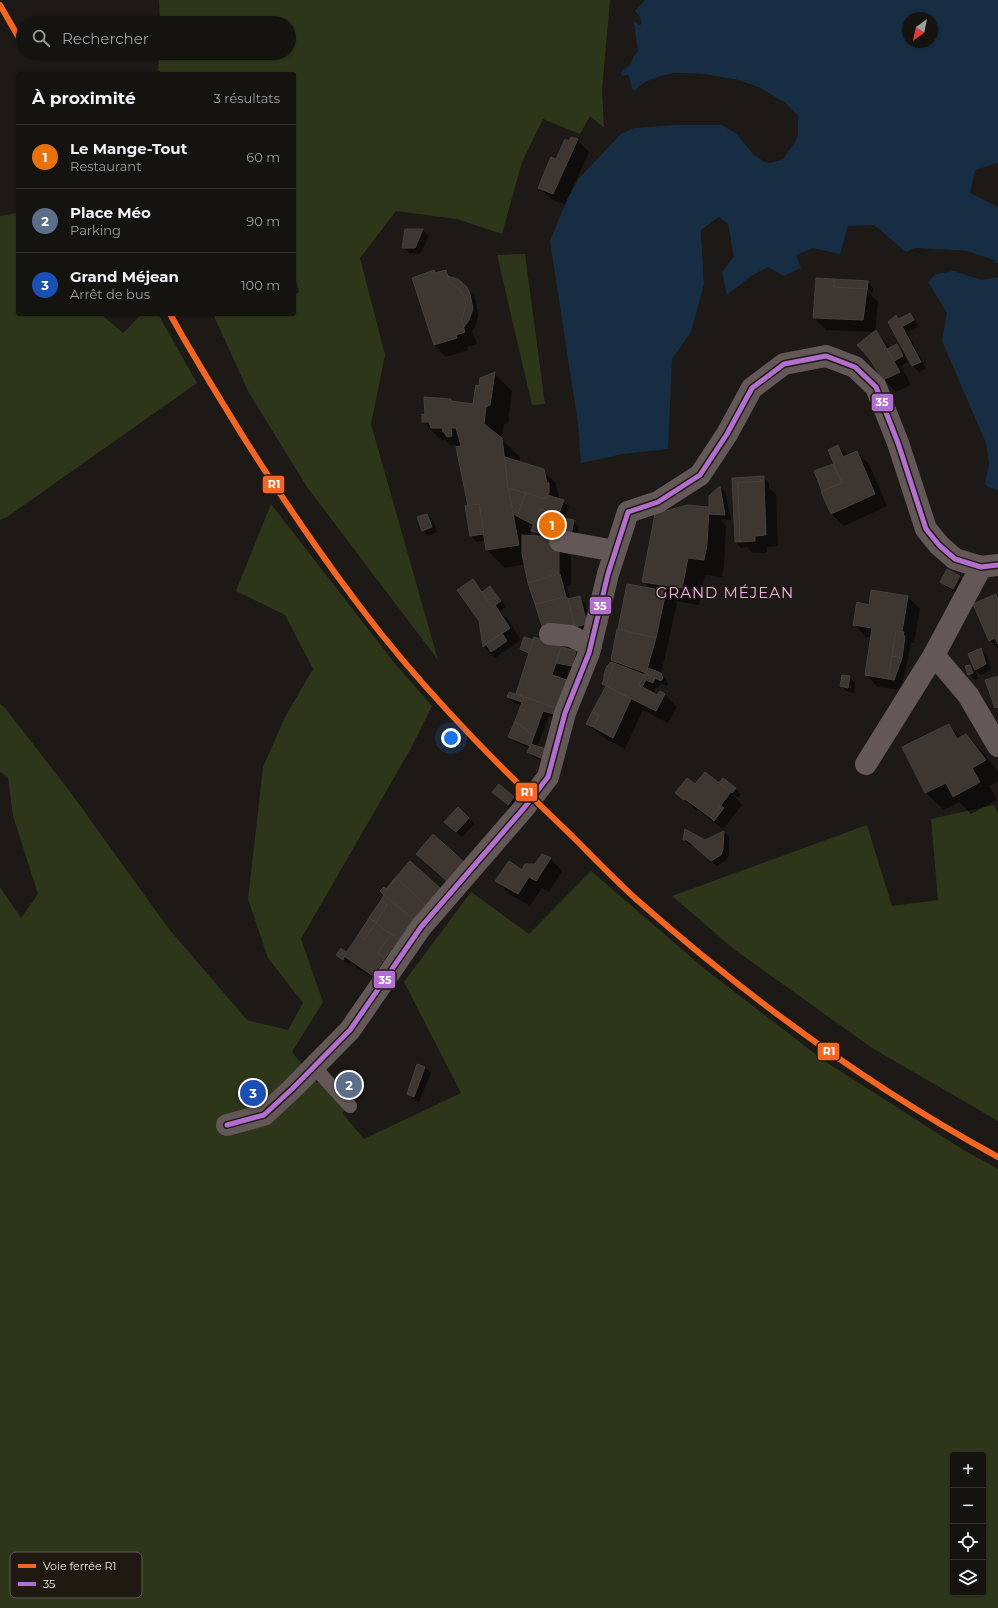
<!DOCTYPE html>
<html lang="fr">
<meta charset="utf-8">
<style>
:root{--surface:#151310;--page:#22201e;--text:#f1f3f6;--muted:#9d9e9f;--line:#343230;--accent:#ea580c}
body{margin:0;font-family:Montserrat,sans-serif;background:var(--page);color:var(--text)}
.controls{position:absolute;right:12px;bottom:12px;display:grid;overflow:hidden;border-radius:4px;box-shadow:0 1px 3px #0004}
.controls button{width:36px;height:36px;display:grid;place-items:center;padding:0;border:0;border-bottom:1px solid var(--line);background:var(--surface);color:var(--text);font:20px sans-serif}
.compass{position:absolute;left:902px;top:12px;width:36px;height:36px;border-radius:50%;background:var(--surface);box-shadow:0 1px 3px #0004;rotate:213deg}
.you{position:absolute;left:451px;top:738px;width:14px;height:14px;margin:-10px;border:3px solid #fff;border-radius:50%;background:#1a73e8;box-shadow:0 0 0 6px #1a73e833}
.badge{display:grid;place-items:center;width:26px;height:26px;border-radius:50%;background:var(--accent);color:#fff;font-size:13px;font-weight:700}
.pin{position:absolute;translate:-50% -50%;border:2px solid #fff;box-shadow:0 1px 4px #0006}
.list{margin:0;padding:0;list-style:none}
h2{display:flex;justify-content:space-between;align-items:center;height:52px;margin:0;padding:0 16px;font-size:17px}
h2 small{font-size:13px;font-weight:400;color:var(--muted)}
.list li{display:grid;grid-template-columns:26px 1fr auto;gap:12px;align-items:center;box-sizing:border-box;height:64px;padding:0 16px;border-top:1px solid var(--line)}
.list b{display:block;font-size:15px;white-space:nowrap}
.list p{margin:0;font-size:13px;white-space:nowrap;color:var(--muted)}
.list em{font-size:13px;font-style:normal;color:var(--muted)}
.icon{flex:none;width:22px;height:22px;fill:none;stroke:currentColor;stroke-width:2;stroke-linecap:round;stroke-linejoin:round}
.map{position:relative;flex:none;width:998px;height:1608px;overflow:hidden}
.search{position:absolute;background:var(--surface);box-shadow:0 1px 3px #0004;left:16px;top:16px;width:280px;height:44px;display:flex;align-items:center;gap:10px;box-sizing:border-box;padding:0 14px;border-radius:22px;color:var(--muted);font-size:15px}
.panel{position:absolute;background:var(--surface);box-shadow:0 1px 3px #0004;left:16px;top:72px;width:280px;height:244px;border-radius:4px}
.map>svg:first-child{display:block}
.green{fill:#2d3619;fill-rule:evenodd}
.water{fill:#172d44;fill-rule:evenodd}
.pier{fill:#1c1916}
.shadow{fill:#0007;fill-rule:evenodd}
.building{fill:#3d3631;stroke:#45413f}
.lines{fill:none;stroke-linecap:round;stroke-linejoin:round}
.lane{stroke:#635857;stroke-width:14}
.street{stroke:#635857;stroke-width:22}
.bus-1-casing{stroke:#201912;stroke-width:8}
.bus-1{stroke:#b36fd0;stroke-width:5}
.rail-1-casing{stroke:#201912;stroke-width:9}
.rail-1{stroke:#f26522;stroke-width:6}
.labels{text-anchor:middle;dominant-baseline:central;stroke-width:3.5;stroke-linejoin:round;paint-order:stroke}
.neighbourhood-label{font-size:15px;letter-spacing:1px;fill:#ebaee5;stroke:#201912}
.key{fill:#201912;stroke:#5e5852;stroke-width:1}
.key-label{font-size:11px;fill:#efebe6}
.line-badge{stroke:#201912;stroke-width:1.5}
.badge-label{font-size:11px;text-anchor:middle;font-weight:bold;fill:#fff}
</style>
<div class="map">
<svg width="998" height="1608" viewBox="0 0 998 1608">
<rect width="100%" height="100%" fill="#1c1916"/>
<g class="green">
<polygon points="159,0 610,0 602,90 604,128 590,116 580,134 543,119 522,162 502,234 457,219 396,211 360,258 385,355 371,424 438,660 307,487 249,393 213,314 294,314 294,295 299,292 296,280 294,279 294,74 163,74 158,70 159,53 289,53 289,23 160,23"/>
<polygon points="18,213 18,314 101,314 123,333 142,314 158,314 197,383 7,517 0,520 0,216"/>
<polygon points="525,254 545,404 532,405 497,255"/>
<path d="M271,504L396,665L432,706L410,750L301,939L323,1002L292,1052L317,1083L320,1080L345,1109L342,1113L364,1139L461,1093L404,982L471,892L529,934L591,871L706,970L823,1060L962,1149L998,1169V1608H0V887L21,918L38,894L13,816L8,777L0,772V704L6,709L68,789L169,929L247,1020L288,1030L303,1003L268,958L248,899L263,767L285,717L313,669L285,615L236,591ZM953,1455H983V1593H953Z"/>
<polygon points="994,805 998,813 998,1121 872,1048 735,950 672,896 867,825 892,906 938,900 931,819"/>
</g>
<g class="water">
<path d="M645,0H998V163L975,170L970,193L998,207V264L993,260L967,251L915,248L906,252L874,225L848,226L840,254L813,248L796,255L801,268L784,276L768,267L751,276L727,295L722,272L733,257L728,224L719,217L701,230L704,284L691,332L672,359L668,449L623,454L581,463L578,424L550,241L567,199L580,177L621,134L634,128L673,125H722L737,134L753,154L770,163L783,159L798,136V116L785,103L760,88L738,80L703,74L674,73L645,82L634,92L632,89L629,76L628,75L622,76L621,72L631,64L633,57L638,51L634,23L635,21L639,25L642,24L640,17L635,11ZM908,18H932V42H908Z"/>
<polygon points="954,271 982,280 998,277 998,490 988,487 985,484 989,464 986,443 942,341 947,313 928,282 936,274"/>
</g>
<g class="pier">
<polygon points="674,73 703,74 738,80 760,88 785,103 798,116 798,136 794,143 783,159 770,163 764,162 753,154 737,134 722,125 673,125 634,128 633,126 673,123 723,123 738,132 754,152 765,160 770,161 781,157 793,142 796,135 796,117 784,105 759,90 737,82 703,76 674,75 661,78 646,84 634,94 631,91 632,89 634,91 645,82 660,76"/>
<polygon points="719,217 728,224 734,257 720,273 720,271 731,257 726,225 719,220 703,231 706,283 704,284 701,230"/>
<polygon points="915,248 967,251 993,260 998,264 998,266 992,261 967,253 915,250 904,253"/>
</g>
<g class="shadow">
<polygon points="577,140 589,152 565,205 551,199 539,187 556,160 570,142"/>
<polygon points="406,230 423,230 429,236 420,254 409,253 404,247"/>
<polygon points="434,271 437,273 446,271 472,294 476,301 478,315 475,328 472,331 477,344 467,347 468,350 446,357 434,345"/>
<polygon points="867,282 873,288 872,293 866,286 866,289 878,302 875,332 826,330 814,318"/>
<polygon points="909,314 919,326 907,332 926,368 919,372 913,366 889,322 896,317 899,320"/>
<polygon points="876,332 891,348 896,345 902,350 908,362 901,366 911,385 896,392 884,380"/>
<path d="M494,373L512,391L508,423L504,424L501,439L520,457V463L543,470L555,482L560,500L569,506L565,519L573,521L579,527L575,546L556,541L571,556V585L567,586L570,599L579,597L585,603L592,629L585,631L536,604L525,564L505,568L487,550L486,540L477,542L471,536L470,507L459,447L456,445H450L445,440H441L423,422L426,416L451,400L453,403L474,405L480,387ZM529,524L534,527L533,531L539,537L531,536ZM580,602H582L589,628L588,629Z"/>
<polygon points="838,446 848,456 857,452 869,464 887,506 844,526 832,514 815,472 833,465 836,468"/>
<polygon points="764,477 769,483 769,488 776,494 778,546 767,547 767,553 753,553 747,547 741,548 736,542"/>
<polygon points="720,487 725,492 731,520 720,519 726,526 724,563 722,577 705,575 699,605 675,601 677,603 661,674 667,680 668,684 667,686 661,683 658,688 656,687 653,694 658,697 660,693 665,695 677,707 668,723 643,710 625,749 606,739 587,724 606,687 603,684 606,670 616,664 612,660 627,585 651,589 643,581 687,506 710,508"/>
<polygon points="427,515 433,520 437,532 428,536 422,530"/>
<polygon points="959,577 965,583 959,594 947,588 942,582"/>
<polygon points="473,581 484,592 490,588 496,593 506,607 500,611 507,618 521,640 495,658 483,646"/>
<polygon points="998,594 998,648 990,640 974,605"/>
<polygon points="908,597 920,609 914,643 911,643 907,664 900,690 878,687 866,675 872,637 866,637 855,625 870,606"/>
<polygon points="535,639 561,648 576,652 582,658 578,671 569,670 566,680 559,719 549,716 537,747 549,764 534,757 528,752 529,748 515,742 510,736 522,705 514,703 508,697 520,696 517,693 530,655 521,648 534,641"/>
<polygon points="981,649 987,655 991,670 981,675 975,670"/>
<polygon points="970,666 976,672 978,679 974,680 969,674"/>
<polygon points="849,677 855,683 854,693 846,691 841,685"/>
<polygon points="949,725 961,737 966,735 984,753 998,771 998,781 989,786 997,800 971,814 959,802 944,810 926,793 903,747"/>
<polygon points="719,784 735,789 741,794 738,798 734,794 733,795 742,805 723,829 698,810 697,811 677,793 695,786"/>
<polygon points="499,785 519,803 514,810 493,792"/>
<polygon points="469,818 474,824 462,837 451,828"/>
<polygon points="724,832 729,837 729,855 726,860 717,866 694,846 690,845 684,840 705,842"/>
<polygon points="542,855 551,859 562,871 549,892 542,888 530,906 508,893 497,881 536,865"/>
<polygon points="410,862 440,889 386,987 357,968 350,961 349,965 337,955 341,950 346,954 385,895 381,891 386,890"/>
<polygon points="425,1068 431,1073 419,1102 414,1099 408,1093"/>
</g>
<g class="building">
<polygon points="571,137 578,139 553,194 538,188 551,157 556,159 565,139 569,141"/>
<polygon points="405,229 423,229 415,248 402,248"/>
<polygon points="434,270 435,273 446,270 450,282 462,292 464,296 466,304 463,316 461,319 465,332 456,335 457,338 434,345 412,278"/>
<polygon points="448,276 458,279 467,287 470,294 473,309 469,320 464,327 461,319 463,316 466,304 464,296 459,289 450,282"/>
<polygon points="816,278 834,279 834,287 867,289 863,320 813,318"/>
<polygon points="834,279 868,281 867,289 834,287"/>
<polygon points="910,313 914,320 903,326 899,319"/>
<polygon points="896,315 921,362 912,366 888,322"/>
<polygon points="876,330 900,372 883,380 869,358 857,345"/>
<polygon points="897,344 903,356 894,361 887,349"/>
<polygon points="495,372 490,405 486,407 484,424 502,438 508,488 519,545 486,550 479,504 468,506 456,447 461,446 456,428 451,428 452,436 447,437 444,432 443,432 442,428 431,428 429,422 422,422 422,414 425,415 424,397 451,399 451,401 473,404 476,385 479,386 480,378"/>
<polygon points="838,445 843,457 857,451 875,494 831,514 821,492 842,483 828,450"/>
<polygon points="505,457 544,469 547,483 549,483 549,493 545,499 508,488"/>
<polygon points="833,464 842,483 822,491 814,471"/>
<polygon points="764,476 764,481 738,483 740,542 735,542 732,478"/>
<polygon points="764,481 766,535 755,536 755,541 740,542 738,483"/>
<polygon points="720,486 725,515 709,514 709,496"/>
<polygon points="508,488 526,493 517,516 514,514"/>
<polygon points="526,493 545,499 547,495 564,500 558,516 540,509 534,525 517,516"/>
<polygon points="479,504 484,534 470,536 465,506"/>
<polygon points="687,505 709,507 707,545 704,560 688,558 682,588 642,582 655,514"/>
<polygon points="540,509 563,518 559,539 531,531"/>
<polygon points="427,514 432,527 422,531 417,517"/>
<polygon points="563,518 574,520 570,541 559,539"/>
<polygon points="522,535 539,536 559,543 559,573 528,583 522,554"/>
<polygon points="947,569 960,576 953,589 940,582"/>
<polygon points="560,574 566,597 535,604 528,583"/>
<polygon points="473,579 492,607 495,605 510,628 483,647 479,621 457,590"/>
<polygon points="627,584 666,591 656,638 618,629"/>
<polygon points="490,586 501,601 492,607 482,592"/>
<polygon points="871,590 908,596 902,632 896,631 888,679 865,675 872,628 853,625 857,602 869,605"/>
<polygon points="996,594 998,599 998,644 995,638 989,641 973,604"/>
<polygon points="580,596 587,624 575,627 568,599"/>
<polygon points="567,597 575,627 544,632 535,604"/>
<polygon points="617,629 656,638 646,673 611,660"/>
<polygon points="896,631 904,632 903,636 905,636 902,658 892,656"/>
<polygon points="502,633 507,641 491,652 486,644"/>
<polygon points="524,637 534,640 529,653 520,649"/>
<polygon points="534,637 561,647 552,675 567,680 556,708 516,694"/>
<polygon points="561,647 576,651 572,666 556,663"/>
<polygon points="981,648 986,664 975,670 968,654"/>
<polygon points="892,656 902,658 894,680 888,679"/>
<polygon points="611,662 614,663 606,686 602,684 604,679 604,674 607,666"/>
<polygon points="614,663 645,675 639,685 657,695 660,691 665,694 656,711 606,686"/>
<polygon points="970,665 973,673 968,675 965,666"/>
<polygon points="648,668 661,673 663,678 661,681 645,673"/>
<polygon points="645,673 655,678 653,683 646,680 642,687 639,685"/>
<polygon points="842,675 850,676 848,688 840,686"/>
<polygon points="998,676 998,707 995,708 985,680"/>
<polygon points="606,686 631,699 613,738 593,727 599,715 592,712"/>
<polygon points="509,692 524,697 522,702 507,697"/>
<polygon points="524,697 556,708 554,714 543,711 534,736 515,721"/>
<polygon points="592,712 599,715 593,727 586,724"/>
<polygon points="515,721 534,736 531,744 546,749 543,759 527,752 530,746 508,737"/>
<polygon points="949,724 957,739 966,734 986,760 972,768 980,782 953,797 946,783 925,793 902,747"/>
<polygon points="705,772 731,792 711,818 685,799 684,800 675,793 687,778 695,784"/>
<polygon points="723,778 736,788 732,793 719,783"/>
<polygon points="499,784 514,797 508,805 492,792"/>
<polygon points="720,805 724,808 714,821 711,818"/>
<polygon points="458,807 469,818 456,832 444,822"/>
<polygon points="685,829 705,840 724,831 723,849 721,855 711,861 687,840 683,840"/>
<polygon points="433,834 464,862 447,881 416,854"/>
<polygon points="542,854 551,858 536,881 529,877 518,894 495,881 509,861 522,870 525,864 535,864"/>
<polygon points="410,861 440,888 425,905 396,877"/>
<polygon points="396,877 425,905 413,919 384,895"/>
<polygon points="395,878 384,895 380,891 384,887 386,889"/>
<polygon points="384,895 413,919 399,939 376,923 387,905 381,900"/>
<polygon points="381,900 387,905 376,922 369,918"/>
<polygon points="369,918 376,923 364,940 358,935"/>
<polygon points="376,923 391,934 378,953 385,958 373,976 344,956 358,935 364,940"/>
<polygon points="391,934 399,939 385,958 378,953"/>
<polygon points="341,948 346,952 343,960 336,955"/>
<polygon points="417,1064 425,1067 414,1097 407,1094"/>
</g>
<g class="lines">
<polyline class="lane" points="314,1067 350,1106"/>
<g class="street">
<polyline points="560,541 615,551"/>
<polyline points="550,634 571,636 591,646"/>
<polyline points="934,655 968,695 998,746"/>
<polyline points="866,764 934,655 981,567"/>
<polyline points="227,1125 264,1115 292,1089 350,1030 421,927 524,808 548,777 565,713 589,653 608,574 628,512 658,502 700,475 727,434 752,388 784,364 826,356 855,367 876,387 898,443 926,529 939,545 955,559 981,567 998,565"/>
</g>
<defs>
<polyline id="bus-1" points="227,1125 264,1115 292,1089 350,1030 421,927 524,808 548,777 565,713 589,653 608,574 628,512 658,502 700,475 727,434 752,388 784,364 826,356 855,367 876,387 898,443 926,529 939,545 955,559 981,567 998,565"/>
</defs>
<use href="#bus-1" class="bus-1-casing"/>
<use href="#bus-1" class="bus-1"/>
<defs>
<g id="rail-1">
<polyline points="0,5 23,45"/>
<path d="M170,314C193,356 219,397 244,438C287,506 332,572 382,635C440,707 505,772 572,836C593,857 614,879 636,899C747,997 868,1086 998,1157"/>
</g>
</defs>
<use href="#rail-1" class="rail-1-casing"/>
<use href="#rail-1" class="rail-1"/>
</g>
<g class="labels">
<g class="neighbourhood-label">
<text x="725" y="592">GRAND MÉJEAN</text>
</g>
</g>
<rect x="10" y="1552" width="132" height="46" rx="6" class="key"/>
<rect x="18" y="1564" width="18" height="4" fill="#f26522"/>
<rect x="18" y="1582" width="18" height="4" fill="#b36fd0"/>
<g class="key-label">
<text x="43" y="1570">Voie ferrée R1</text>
<text x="43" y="1588">35</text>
</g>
<g class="line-badge">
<rect x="871" y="393" width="23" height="19" rx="4" fill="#b36fd0"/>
<rect x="262" y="475" width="23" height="19" rx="4" fill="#f26522"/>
<rect x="589" y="596" width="23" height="19" rx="4" fill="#b36fd0"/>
<rect x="515" y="782" width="23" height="20" rx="4" fill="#f26522"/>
<rect x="373" y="970" width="23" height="19" rx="4" fill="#b36fd0"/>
<rect x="817" y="1042" width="23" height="19" rx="4" fill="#f26522"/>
</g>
<g class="badge-label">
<text x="882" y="406">35</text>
<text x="274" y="488">R1</text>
<text x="600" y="610">35</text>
<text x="527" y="796">R1</text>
<text x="385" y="984">35</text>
<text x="829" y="1055">R1</text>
</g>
</svg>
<div class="controls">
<button>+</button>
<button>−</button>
<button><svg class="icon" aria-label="locate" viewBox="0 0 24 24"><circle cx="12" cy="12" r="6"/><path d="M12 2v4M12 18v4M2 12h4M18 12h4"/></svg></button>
<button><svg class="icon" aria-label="layers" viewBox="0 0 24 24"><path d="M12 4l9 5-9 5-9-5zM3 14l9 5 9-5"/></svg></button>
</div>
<svg class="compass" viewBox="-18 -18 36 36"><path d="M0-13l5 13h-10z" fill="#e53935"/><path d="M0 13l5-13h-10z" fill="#9d9e9f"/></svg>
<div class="you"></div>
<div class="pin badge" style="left:552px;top:525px;background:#e8710a">1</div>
<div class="pin badge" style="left:349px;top:1085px;background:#5c6f8a">2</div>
<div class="pin badge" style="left:253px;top:1093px;background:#1a4fb4">3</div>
<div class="search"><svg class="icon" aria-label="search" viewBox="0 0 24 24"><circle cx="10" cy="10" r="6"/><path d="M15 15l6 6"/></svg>Rechercher</div>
<section class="panel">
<h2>À proximité<small>3 résultats</small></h2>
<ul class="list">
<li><span class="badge" style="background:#e8710a">1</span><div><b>Le Mange-Tout</b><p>Restaurant</p></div><em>60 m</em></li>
<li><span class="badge" style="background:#5c6f8a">2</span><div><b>Place Méo</b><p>Parking</p></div><em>90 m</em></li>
<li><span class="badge" style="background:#1a4fb4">3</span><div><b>Grand Méjean</b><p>Arrêt de bus</p></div><em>100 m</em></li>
</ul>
</section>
</div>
